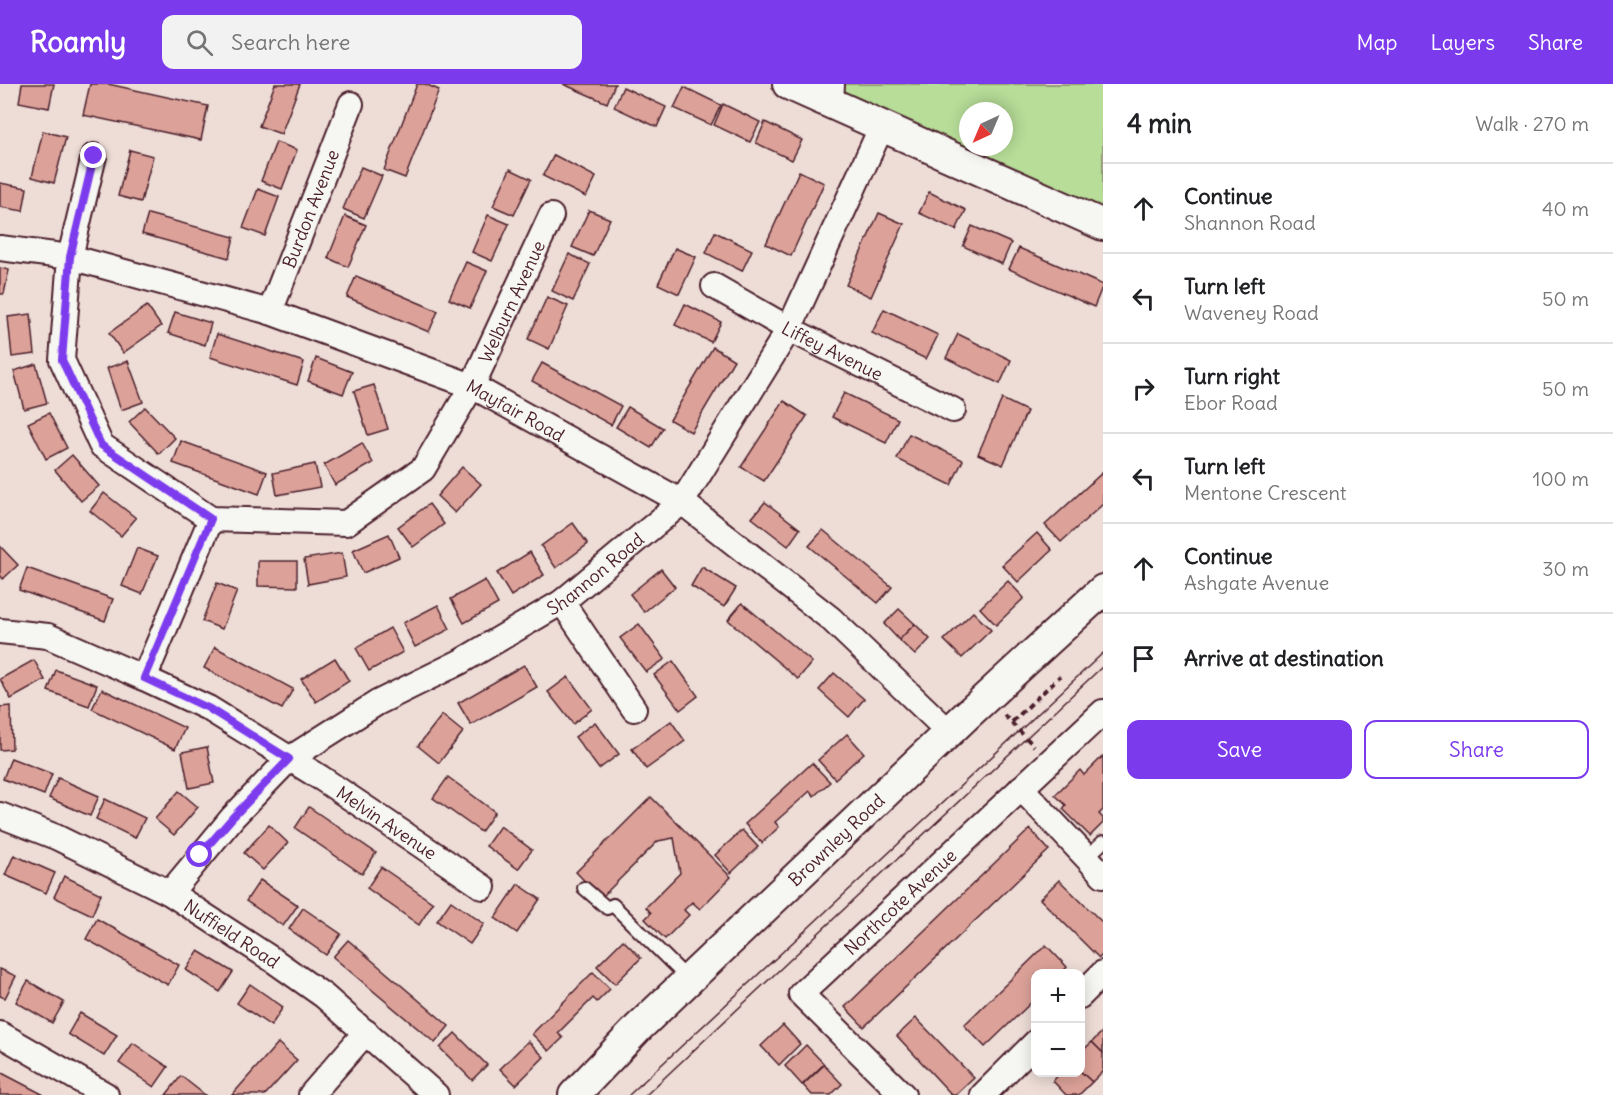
<!DOCTYPE html>
<meta charset="utf-8">
<style>
:root{--surface:#fff;--page:#f2f2f2;--text:#202124;--muted:#757577;--line:#e0e0e0;--accent:#7c3aed}
body{margin:0;font-family:Delius,sans-serif;background:var(--page);color:var(--text)}
.controls{position:absolute;right:18px;bottom:18px;display:grid;overflow:hidden;border-radius:12px;box-shadow:0 3px 15px #0003}
.controls button{width:54px;height:54px;display:grid;place-items:center;padding:0;border:0;border-bottom:2px solid var(--line);background:var(--surface);color:var(--text);font:30px sans-serif}
.compass{position:absolute;left:959px;top:18px;width:54px;height:54px;border-radius:50%;background:var(--surface);box-shadow:0 3px 15px #0003;rotate:224deg}
.stop{position:absolute;width:18px;height:18px;margin:-14px;border:4px solid #7c3aed;border-radius:50%;background:#fff}
.stop.end{background:#7c3aed;border-color:#fff;box-shadow:0 2px 6px #0008}
.list{margin:0;padding:0;list-style:none}
h2{display:flex;justify-content:space-between;align-items:center;height:78px;margin:0;padding:0 24px;font-size:26px}
h2 small{font-size:20px;font-weight:400;color:var(--muted)}
.list li{display:grid;grid-template-columns:39px 1fr auto;gap:18px;align-items:center;box-sizing:border-box;height:90px;padding:0 24px;border-top:2px solid var(--line)}
.list b{display:block;font-size:22px;white-space:nowrap}
.list p{margin:0;font-size:20px;white-space:nowrap;color:var(--muted)}
.list em{font-size:20px;font-style:normal;color:var(--muted)}
.actions{display:flex;gap:12px;padding:18px 24px}
.actions a{flex:1;padding:14px 0;border:2px solid var(--accent);border-radius:12px;text-align:center;font-size:21px;color:var(--accent)}
.actions .main{background:var(--accent);color:#fff}
.icon{flex:none;width:33px;height:33px;fill:none;stroke:currentColor;stroke-width:2;stroke-linecap:round;stroke-linejoin:round}
.map{position:relative;flex:none;width:1103px;height:1011px;overflow:hidden}
header{display:flex;align-items:center;gap:36px;box-sizing:border-box;height:84px;padding:0 30px;background:var(--accent);color:#fff}
header strong{font-size:28px}
nav{display:flex;gap:33px;margin-inline-start:auto;font-size:21px}
.search{width:420px;height:54px;background:var(--page);display:flex;align-items:center;gap:15px;box-sizing:border-box;padding:0 21px;border-radius:12px;color:var(--muted);font-size:22px}
main{display:flex}
aside{flex:1;background:var(--surface)}
.map>svg:first-child{display:block}
.green{fill:#b7dd98;stroke:#807e62;stroke-width:1.5;fill-rule:evenodd}
.building{fill:#dca299;stroke:#4a1f2b;stroke-width:1.5}
.lines{fill:none;stroke-linecap:round;stroke-linejoin:round}
.service-casing{stroke:#4a1f2b;stroke-width:16}
.minor-casing{stroke:#4a1f2b;stroke-width:28}
.tertiary-casing{stroke:#4a1f2b;stroke-width:34}
.path{stroke:#4a1f2b;stroke-width:4;stroke-dasharray:6 4.5;stroke-linecap:butt}
.service{stroke:#f6f6f2;stroke-width:12}
.minor{stroke:#f6f6f2;stroke-width:24}
.tertiary{stroke:#f6f6f2;stroke-width:30}
.tram{stroke:#4a1f2b;stroke-width:1.5}
.route{stroke:#7c3aed;stroke-width:8}
.labels{text-anchor:middle;dominant-baseline:central;stroke-width:4.5;stroke-linejoin:round;paint-order:stroke}
.street-label{font-size:18px;fill:#4a1f2b;stroke:#f6f6f2}
</style>
<header>
<strong>Roamly</strong>
<div class="search"><svg class="icon" aria-label="search" viewBox="0 0 24 24"><circle cx="10" cy="10" r="6"/><path d="M15 15l6 6"/></svg>Search here</div>
<nav><a>Map</a><a>Layers</a><a>Share</a></nav>
</header>
<main>
<div class="map">
<svg width="1103" height="1011" viewBox="0 0 1103 1011">
<rect width="100%" height="100%" fill="#eeddd7"/>
<filter id="ink" filterUnits="userSpaceOnUse"><feTurbulence type="fractalNoise" baseFrequency=".0167" numOctaves="2"/><feDisplacementMap in="SourceGraphic" scale="12" xChannelSelector="R" yChannelSelector="G"/><feConvolveMatrix kernelMatrix="1 2 1 2 8 2 1 2 1" color-interpolation-filters="sRGB"/></filter>
<g filter="url(#ink)">
<path class="green" d="M832,0H1103V134L882,42ZM968,27H1004V63H968Z"/>
<g class="building">
<polygon points="22,0 54,0 49,24 19,18"/>
<polygon points="90,0 108,0 208,22 201,56 83,31"/>
<polygon points="275,0 300,0 281,50 259,42"/>
<polygon points="417,0 425,0 439,6 405,94 384,86"/>
<polygon points="563,0 615,0 607,19"/>
<polygon points="623,3 666,23 657,43 614,23"/>
<polygon points="684,3 721,21 711,41 674,24"/>
<polygon points="723,20 760,38 750,58 714,41"/>
<polygon points="765,38 802,56 792,76 756,59"/>
<polygon points="43,47 66,53 54,99 32,93"/>
<polygon points="276,58 297,66 282,105 261,97"/>
<polygon points="130,66 153,72 141,118 118,112"/>
<polygon points="554,71 596,93 586,113 543,92"/>
<polygon points="361,83 382,92 364,134 343,125"/>
<polygon points="510,85 531,95 514,131 493,122"/>
<polygon points="799,87 824,99 791,172 766,160"/>
<polygon points="0,99 27,104 23,127 0,123"/>
<polygon points="258,105 279,113 265,152 243,144"/>
<polygon points="929,108 966,126 956,146 919,129"/>
<polygon points="589,126 610,135 593,172 572,163"/>
<polygon points="879,129 904,140 871,213 846,201"/>
<polygon points="148,130 234,153 229,174 142,150"/>
<polygon points="488,131 509,140 492,177 472,168"/>
<polygon points="345,132 366,141 348,183 328,174"/>
<polygon points="972,142 1011,159 1002,180 963,162"/>
<polygon points="715,148 752,166 742,187 706,169"/>
<polygon points="675,164 696,173 679,210 658,200"/>
<polygon points="1019,164 1103,201 1094,223 1009,185"/>
<polygon points="569,170 590,180 573,217 552,207"/>
<polygon points="466,178 487,187 470,224 449,215"/>
<polygon points="0,184 9,186 4,210 0,210"/>
<polygon points="356,192 438,227 429,248 347,213"/>
<polygon points="547,213 568,222 549,265 528,255"/>
<polygon points="685,220 721,238 711,258 675,241"/>
<polygon points="147,222 161,242 123,269 109,249"/>
<polygon points="884,225 938,251 926,275 872,249"/>
<polygon points="175,228 211,239 205,261 168,249"/>
<polygon points="31,230 35,270 12,273 8,233"/>
<polygon points="217,250 304,278 297,301 210,273"/>
<polygon points="958,250 1011,276 1000,300 946,274"/>
<polygon points="713,263 734,276 691,348 670,336"/>
<polygon points="316,274 352,288 343,310 308,297"/>
<polygon points="128,277 143,318 121,326 107,284"/>
<polygon points="542,279 621,322 611,341 532,297"/>
<polygon points="36,280 47,319 24,325 14,287"/>
<polygon points="374,301 388,345 368,351 354,307"/>
<polygon points="844,309 898,335 886,359 832,333"/>
<polygon points="1002,315 1027,327 1003,381 978,370"/>
<polygon points="784,317 807,332 764,397 741,383"/>
<polygon points="145,323 175,354 159,370 129,338"/>
<polygon points="628,323 663,344 651,364 616,343"/>
<polygon points="49,329 67,364 46,375 28,339"/>
<polygon points="909,350 963,376 951,401 897,375"/>
<polygon points="181,357 267,388 259,410 173,379"/>
<polygon points="362,359 373,379 335,401 324,381"/>
<polygon points="72,371 99,402 81,417 55,386"/>
<polygon points="315,380 320,403 277,411 273,389"/>
<polygon points="462,383 481,400 455,429 437,412"/>
<polygon points="1103,388 1103,420 1061,458 1045,441"/>
<polygon points="104,409 136,434 121,452 90,427"/>
<polygon points="765,418 800,445 788,462 752,434"/>
<polygon points="429,420 444,440 413,463 398,443"/>
<polygon points="573,439 588,460 556,484 541,462"/>
<polygon points="823,446 892,503 878,519 809,462"/>
<polygon points="1037,449 1052,466 1018,498 1002,481"/>
<polygon points="389,450 399,473 363,489 353,466"/>
<polygon points="0,462 18,481 3,495 0,491"/>
<polygon points="137,464 158,472 142,510 122,502"/>
<polygon points="530,468 544,491 511,512 497,489"/>
<polygon points="342,469 346,493 308,500 304,475"/>
<polygon points="258,477 297,477 297,503 258,502"/>
<polygon points="702,483 736,504 724,523 691,502"/>
<polygon points="27,484 113,515 105,537 19,506"/>
<polygon points="661,485 675,503 644,528 630,510"/>
<polygon points="485,496 498,520 464,539 451,515"/>
<polygon points="1008,497 1024,514 996,541 980,524"/>
<polygon points="217,499 237,507 222,545 202,537"/>
<polygon points="742,519 812,578 798,595 728,536"/>
<polygon points="438,521 450,545 415,563 403,539"/>
<polygon points="899,525 915,540 899,556 884,540"/>
<polygon points="973,528 991,546 962,574 944,556"/>
<polygon points="639,540 665,575 646,588 620,554"/>
<polygon points="915,540 930,555 915,571 899,556"/>
<polygon points="390,544 403,568 369,587 356,564"/>
<polygon points="215,563 293,605 282,625 204,584"/>
<polygon points="335,574 349,597 316,618 301,595"/>
<polygon points="34,576 45,596 11,615 0,595"/>
<polygon points="673,577 698,612 680,626 654,591"/>
<polygon points="524,581 537,603 471,641 458,619"/>
<polygon points="56,586 97,601 89,622 48,607"/>
<polygon points="834,589 864,615 849,633 819,606"/>
<polygon points="568,593 592,625 573,640 548,608"/>
<polygon points="102,605 185,644 175,665 92,625"/>
<polygon points="11,622 12,665 0,666 0,623"/>
<polygon points="442,631 463,648 439,679 418,662"/>
<polygon points="671,637 685,657 646,685 632,665"/>
<polygon points="595,638 619,670 599,685 575,653"/>
<polygon points="847,650 864,669 835,695 818,676"/>
<polygon points="207,663 214,699 189,704 182,668"/>
<polygon points="1103,672 1103,726 1099,730 1103,734 1103,739 1090,752 1063,725 1066,721 1055,711 1080,686 1084,691"/>
<polygon points="11,674 52,690 44,711 3,695"/>
<polygon points="812,679 830,698 814,712 810,707 775,738 779,743 762,759 745,740"/>
<polygon points="448,693 495,728 481,748 433,714"/>
<polygon points="58,694 99,712 90,732 49,714"/>
<polygon points="179,707 198,723 174,751 155,735"/>
<polygon points="651,713 731,793 700,825 692,818 684,826 689,831 665,855 645,835 651,829 646,823 680,789 674,754 658,757 601,814 576,788"/>
<polygon points="105,715 145,734 135,754 96,735"/>
<polygon points="309,723 376,769 362,790 295,744"/>
<polygon points="269,741 288,759 263,786 244,769"/>
<polygon points="500,742 532,766 518,785 486,762"/>
<polygon points="1030,745 1049,766 864,943 845,923"/>
<polygon points="742,746 758,763 731,789 715,771"/>
<polygon points="14,771 55,789 46,809 5,791"/>
<polygon points="381,783 433,819 419,841 367,804"/>
<polygon points="64,792 101,810 92,831 54,813"/>
<polygon points="260,796 298,821 283,842 246,817"/>
<polygon points="1059,796 1103,839 1103,870 1099,874 1040,815"/>
<polygon points="518,800 540,815 517,849 495,834"/>
<polygon points="451,817 484,840 470,860 437,837"/>
<polygon points="303,824 341,850 326,871 289,845"/>
<polygon points="97,835 179,881 168,901 86,855"/>
<polygon points="348,856 449,942 435,959 333,873"/>
<polygon points="623,856 641,874 615,900 597,882"/>
<polygon points="1046,861 1067,883 1061,890 1036,890 1036,914 985,963 964,941"/>
<polygon points="198,867 233,888 220,908 186,886"/>
<polygon points="0,885 16,892 5,914 0,912"/>
<polygon points="593,888 610,905 597,918 593,914 558,949 563,954 549,967 532,950"/>
<polygon points="28,897 64,918 52,939 16,918"/>
<polygon points="250,900 283,923 271,942 237,919"/>
<polygon points="80,929 117,951 104,972 68,950"/>
<polygon points="916,934 974,994 956,1011 952,1011 897,952"/>
<polygon points="783,941 800,960 779,981 761,962"/>
<polygon points="1103,947 1103,969 1092,958"/>
<polygon points="455,949 487,981 472,996 440,964"/>
<polygon points="528,957 544,973 516,1001 500,985"/>
<polygon points="1092,958 1103,969 1103,987 1092,998 1080,987 1080,969"/>
<polygon points="133,959 168,983 154,1003 119,979"/>
<polygon points="278,959 297,976 265,1011 232,1011"/>
<polygon points="806,961 824,980 802,1001 785,982"/>
<polygon points="824,981 842,1000 831,1011 812,1011 803,1001"/>
<polygon points="1080,987 1092,998 1079,1011 1066,1011 1053,997 1061,988 1080,988"/>
<polygon points="0,988 44,1011 0,1011"/>
<polygon points="181,992 205,1011 166,1011"/>
</g>
<g class="lines">
<defs>
<g id="service">
<polyline points="1087,773 1103,758"/>
<polyline points="584,804 607,824 613,821 688,895"/>
</g>
<g id="minor">
<polyline points="831,18 832,0"/>
<path id="s1" d="M94,72L70,173L62,276L101,361L211,435L346,439L423,385L472,302L551,132"/>
<path id="s2" d="M0,164L70,173L270,228L472,302L682,418L831,535L949,648"/>
<path id="s3" d="M714,202L789,245L953,326"/>
<path id="s4" d="M270,228L351,20"/>
<polyline points="562,518 634,625"/>
<path id="s5" d="M0,547L48,552L144,594L208,624L321,694L483,803"/>
<polyline points="144,594 211,435"/>
<polyline points="1021,704 1103,791"/>
<path id="s6" d="M0,731L56,753L170,809L273,876L324,912L436,1011"/>
<path id="s7" d="M170,809L233,733L289,675L377,619L460,578L562,518L682,418L789,245L882,42"/>
<polyline points="1080,912 1103,889"/>
<polyline points="0,950 106,1011"/>
<polyline points="311,1011 366,948"/>
<path id="s8" d="M903,1011L801,910L1103,628"/>
<polyline points="983,1011 1036,958"/>
</g>
<g id="tertiary">
<polyline points="788,0 1103,141"/>
<path id="s9" d="M574,1011L639,943L966,632L1103,506"/>
</g>
</defs>
<use href="#service" class="service-casing"/>
<use href="#minor" class="minor-casing"/>
<use href="#tertiary" class="tertiary-casing"/>
<g class="path">
<polyline points="1004,631 1034,662"/>
<polyline points="1012,638 1060,592"/>
</g>
<use href="#service" class="service"/>
<use href="#minor" class="minor"/>
<use href="#tertiary" class="tertiary"/>
<g class="tram">
<polyline points="629,1011 1103,569"/>
<polyline points="646,1011 1103,582"/>
</g>
</g>
</g>
<g class="lines" filter="url(#ink)">
<polyline class="route" points="94,72 70,173 62,276 101,361 211,435 144,594 208,624 289,675 233,733 200,771"/>
</g>
<g class="labels">
<g class="street-label">
<text stroke="none"><textPath href="#s4" startOffset="111">Burdon Avenue</textPath></text>
<text stroke="none"><textPath href="#s1" startOffset="852">Welburn Avenue</textPath></text>
<text stroke="none"><textPath href="#s3" startOffset="135">Liffey Avenue</textPath></text>
<text stroke="none"><textPath href="#s2" startOffset="543">Mayfair Road</textPath></text>
<text stroke="none"><textPath href="#s7" startOffset="538">Shannon Road</textPath></text>
<text stroke="none"><textPath href="#s5" startOffset="436">Melvin Avenue</textPath></text>
<text stroke="none"><textPath href="#s9" startOffset="366">Brownley Road</textPath></text>
<text stroke="none"><textPath href="#s8" startOffset="279">Northcote Avenue</textPath></text>
<text stroke="none"><textPath href="#s6" startOffset="261">Nuffield Road</textPath></text>
</g>
</g>
</svg>
<div class="controls">
<button>+</button>
<button>−</button>
</div>
<svg class="compass" viewBox="-18 -18 36 36"><path d="M0-13l5 13h-10z" fill="#e53935"/><path d="M0 13l5-13h-10z" fill="#757577"/></svg>
<div class="stop" style="left:200px;top:771px"></div>
<div class="stop end" style="left:94px;top:72px"></div>
</div>
<aside>
<h2>4 min<small>Walk · 270 m</small></h2>
<ul class="list">
<li><svg class="icon" aria-label="ahead" viewBox="0 0 24 24"><path d="M12 20V5M6 11l6-6 6 6"/></svg><div><b>Continue</b><p>Shannon Road</p></div><em>40 m</em></li>
<li><svg class="icon" aria-label="left" viewBox="0 0 24 24"><path d="M17 20v-9H6M10 6l-5 5 5 5"/></svg><div><b>Turn left</b><p>Waveney Road</p></div><em>50 m</em></li>
<li><svg class="icon" aria-label="right" viewBox="0 0 24 24"><path d="M7 20v-9h11M14 6l5 5-5 5"/></svg><div><b>Turn right</b><p>Ebor Road</p></div><em>50 m</em></li>
<li><svg class="icon" aria-label="left" viewBox="0 0 24 24"><path d="M17 20v-9H6M10 6l-5 5 5 5"/></svg><div><b>Turn left</b><p>Mentone Crescent</p></div><em>100 m</em></li>
<li><svg class="icon" aria-label="ahead" viewBox="0 0 24 24"><path d="M12 20V5M6 11l6-6 6 6"/></svg><div><b>Continue</b><p>Ashgate Avenue</p></div><em>30 m</em></li>
<li><svg class="icon" aria-label="arrive" viewBox="0 0 24 24"><path d="M6 21V4h12l-3 4 3 4H6"/></svg><div><b>Arrive at destination</b></div></li>
</ul>
<div class="actions"><a class="main">Save</a><a>Share</a></div>
</aside>
</main>
